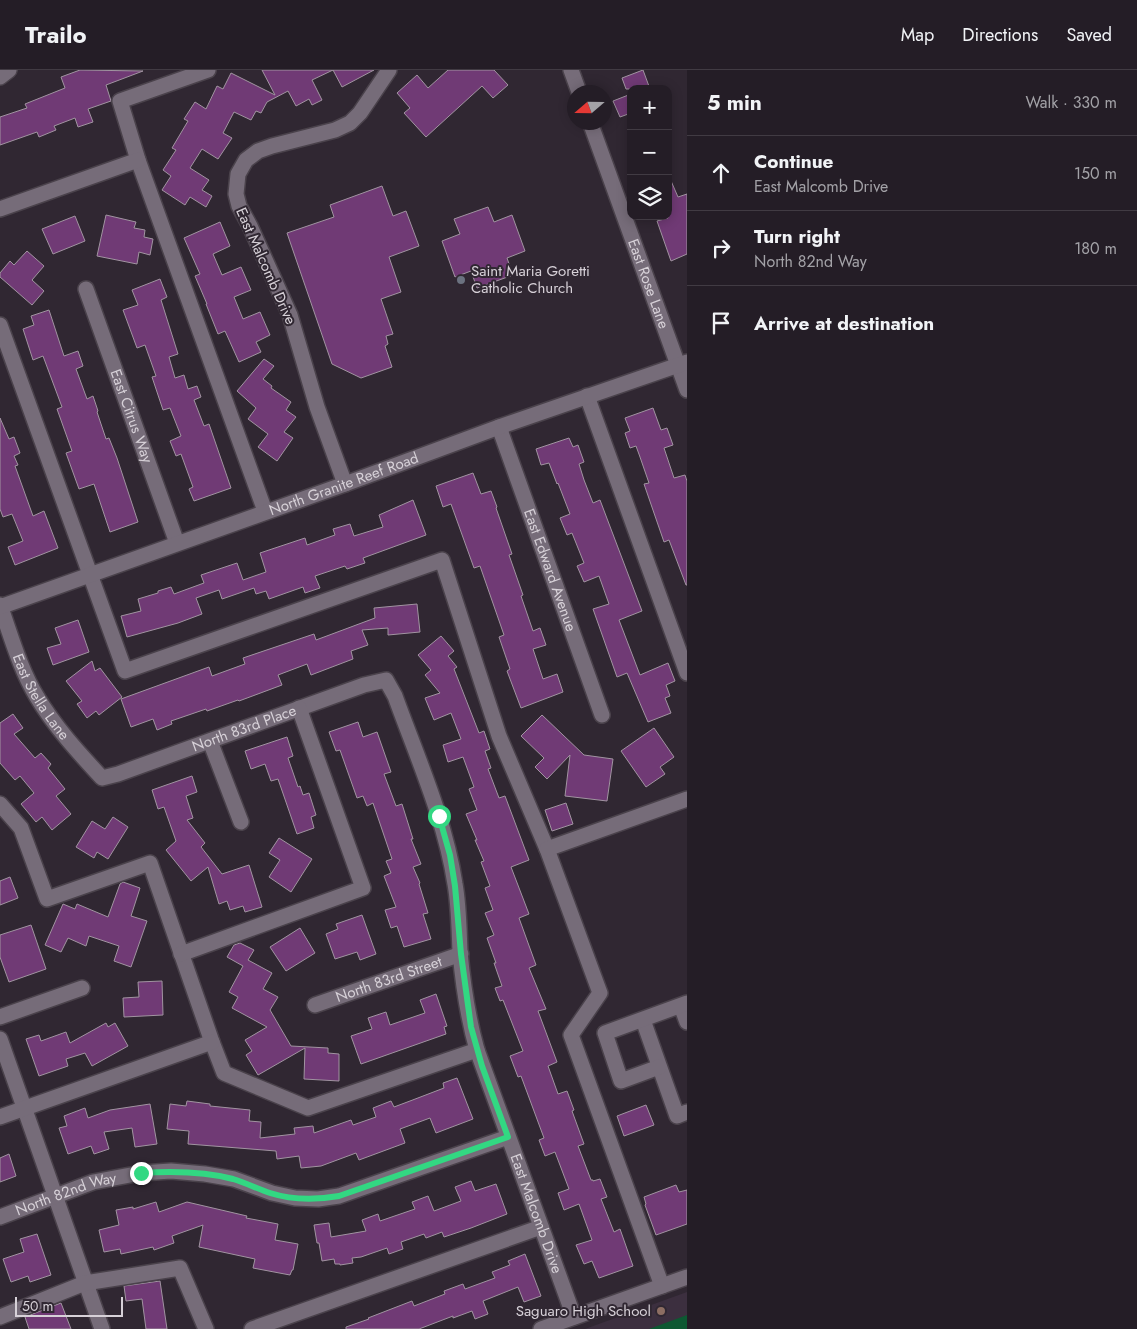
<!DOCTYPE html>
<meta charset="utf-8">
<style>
:root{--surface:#241d26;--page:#2c262e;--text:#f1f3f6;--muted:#a3a2a7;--line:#413b43}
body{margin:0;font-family:Jost,sans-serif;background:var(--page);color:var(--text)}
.controls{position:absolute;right:15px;top:15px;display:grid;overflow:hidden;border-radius:10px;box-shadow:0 2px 12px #0003}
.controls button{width:45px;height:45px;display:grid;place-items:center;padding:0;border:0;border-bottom:1px solid var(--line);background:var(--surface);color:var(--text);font:25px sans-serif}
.compass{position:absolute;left:567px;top:15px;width:45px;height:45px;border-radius:50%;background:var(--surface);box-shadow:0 2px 12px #0003;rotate:250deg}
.scale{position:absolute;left:15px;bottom:12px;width:108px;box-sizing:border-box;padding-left:5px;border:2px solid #d7d1d8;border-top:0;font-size:14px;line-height:18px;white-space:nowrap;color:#d7d1d8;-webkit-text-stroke:4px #302732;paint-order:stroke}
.stop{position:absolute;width:15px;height:15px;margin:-11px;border:4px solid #32d882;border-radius:50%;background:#fff}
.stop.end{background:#32d882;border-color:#fff;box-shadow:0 1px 5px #0008}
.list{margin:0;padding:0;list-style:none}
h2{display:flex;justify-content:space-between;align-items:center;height:65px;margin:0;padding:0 20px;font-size:21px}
h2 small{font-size:16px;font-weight:400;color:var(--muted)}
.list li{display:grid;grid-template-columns:32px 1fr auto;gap:15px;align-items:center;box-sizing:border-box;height:75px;padding:0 20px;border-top:1px solid var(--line)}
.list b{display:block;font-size:19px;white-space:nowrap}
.list p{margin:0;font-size:16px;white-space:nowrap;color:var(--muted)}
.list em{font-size:16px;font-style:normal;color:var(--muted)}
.icon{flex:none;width:28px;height:28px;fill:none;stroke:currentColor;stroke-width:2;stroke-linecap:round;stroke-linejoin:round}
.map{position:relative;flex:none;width:687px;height:1259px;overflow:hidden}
header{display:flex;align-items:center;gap:30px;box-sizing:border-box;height:70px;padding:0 25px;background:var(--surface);border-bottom:1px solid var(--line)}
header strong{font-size:24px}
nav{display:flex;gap:28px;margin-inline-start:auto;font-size:18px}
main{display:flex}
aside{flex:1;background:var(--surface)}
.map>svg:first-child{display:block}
.built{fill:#3c2f3f}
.green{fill:#0d5832}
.building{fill:#703a75;stroke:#a194a1}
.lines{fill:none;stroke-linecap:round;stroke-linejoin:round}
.minor-casing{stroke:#4a424b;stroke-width:18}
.minor{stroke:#766c79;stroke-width:15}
.route{stroke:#32d882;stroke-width:6}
.worship-dot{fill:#6b7280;stroke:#302732;stroke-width:2}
.education-dot{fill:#8d6e63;stroke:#302732;stroke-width:2}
.labels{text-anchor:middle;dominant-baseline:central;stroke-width:4;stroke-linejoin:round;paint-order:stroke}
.street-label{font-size:15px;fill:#d7d1d8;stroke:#302732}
.poi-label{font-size:15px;fill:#d7d1d8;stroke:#302732;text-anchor:start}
</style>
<header>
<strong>Trailo</strong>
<nav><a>Map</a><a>Directions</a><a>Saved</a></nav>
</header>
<main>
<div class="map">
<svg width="687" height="1259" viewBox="0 0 687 1259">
<rect width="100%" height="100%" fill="#302732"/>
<polygon class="built" points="687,1222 687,1259 585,1259"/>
<polygon class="green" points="687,1245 687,1259 649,1259"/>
<g class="building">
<polygon points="80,0 143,1 106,15 111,31 88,39 93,52 78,57 75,48 54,56 56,60 39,67 37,62 0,75 0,47 27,38 25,34 65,18 61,7"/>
<polygon points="262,0 374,0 342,17 333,0 312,10 322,30 312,35 309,29 296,36 288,21 267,32 261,43 256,41 251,50 234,42 223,63 232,68 218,89 202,79 190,98 209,110 202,120 212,126 206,137 190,127 185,135 162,120 171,106 163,100 176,80 172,78 188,51 184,49 195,32 206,39 217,16 223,19 231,3 275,25"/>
<polygon points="448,0 494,0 508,15 493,28 482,16 426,67 404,43 410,38 397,23 417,5 428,18"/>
<polygon points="643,0 650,19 626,19 622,8"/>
<polygon points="631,24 631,43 620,47 613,31"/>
<polygon points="668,104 678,127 687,124 687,184 671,191 657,151 668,148"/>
<polygon points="382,116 393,146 406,141 419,176 389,187 401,222 381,229 393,264 386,266 388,274 385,276 392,297 361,308 332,294 287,163 334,147 330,135"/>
<polygon points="488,137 494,152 512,145 525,181 507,188 513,205 477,218 471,201 455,207 442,171 460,164 454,149"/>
<polygon points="106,145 136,152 134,158 145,160 144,167 153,169 150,185 139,182 137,194 97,186"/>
<polygon points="75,146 85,171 53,184 42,159"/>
<polygon points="220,152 230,176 213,184 222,205 241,197 251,220 234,227 243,249 260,242 270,265 256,272 261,282 239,292 225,261 218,264 206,234 207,234 195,206 200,204 184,168"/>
<polygon points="27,181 44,196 32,210 44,221 32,235 0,207 0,203 10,191 14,195"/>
<polygon points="160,209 167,227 161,230 178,284 169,287 175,308 184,305 188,319 197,316 201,327 194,330 204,356 209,354 231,418 194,431 189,419 193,417 181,384 176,386 170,371 181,366 170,338 163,340 152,307 156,306 145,275 137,278 123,240 138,235 132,220"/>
<polygon points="49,240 64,286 78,281 83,296 76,299 87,329 93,326 98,341 97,342 106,369 109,368 117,388 138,452 110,462 94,414 79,419 66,383 72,381 57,339 62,337 43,286 33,290 23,259 34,255 31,246"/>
<polygon points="264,289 274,296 263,309 272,316 271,318 291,332 286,340 296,347 284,362 293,368 277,391 258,377 268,364 248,349 256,338 237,321"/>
<polygon points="653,338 661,360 667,358 673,375 664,378 674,408 685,405 687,411 687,515 686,515 669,470 664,472 644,414 649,413 640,387 636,376 630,378 625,363 630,361 625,348"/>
<polygon points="0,348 9,369 14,367 20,383 14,386 18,395 15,396 33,446 44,441 58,478 15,495 8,477 23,471 12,444 3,447 0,439"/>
<polygon points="569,368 573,377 578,375 584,392 579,394 584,410 593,433 600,430 642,541 619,550 640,605 668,593 675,611 666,615 670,626 665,628 671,643 648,652 627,603 617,607 593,539 609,534 599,506 584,512 577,496 584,493 572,463 567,465 560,448 570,444 558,413 557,414 549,393 541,395 536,379"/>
<polygon points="473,403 481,424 491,421 497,437 496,438 512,484 509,485 523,525 521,526 533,561 540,558 546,575 533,579 543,609 557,604 563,622 521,638 507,601 510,599 499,567 504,565 480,496 474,498 451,434 443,437 436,416"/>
<polygon points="413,430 426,465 363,488 365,493 347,499 345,496 315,506 320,518 305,523 303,517 269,529 266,521 256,524 254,518 222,529 219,520 196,528 202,544 178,553 127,567 121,546 141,541 138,529 158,523 158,521 171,517 174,524 204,513 201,505 237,493 243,510 266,502 260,483 305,468 307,475 335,465 333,459 350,454 354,466 383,457 379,445"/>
<polygon points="417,534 420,562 388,565 388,558 362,560 368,575 351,581 353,589 311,605 307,594 278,605 282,615 239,631 238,630 207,641 206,639 171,651 172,654 157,660 153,649 131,657 121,629 209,597 212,606 245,594 243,588 314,564 316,570 375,548 374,538"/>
<polygon points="78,550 89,582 53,595 47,578 61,574 55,558"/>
<polygon points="441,566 454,581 448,586 457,597 454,599 479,663 484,661 490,679 485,681 491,698 488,699 499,728 505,726 529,790 511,797 529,844 519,848 536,895 529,898 546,939 538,941 557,992 548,996 558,1024 567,1021 574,1040 572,1041 584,1074 578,1076 591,1110 593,1110 593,1111 600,1109 607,1127 601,1129 614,1162 620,1159 633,1196 599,1208 592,1191 584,1194 576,1175 592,1170 579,1134 564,1140 558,1123 569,1119 555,1082 545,1086 539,1070 544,1068 521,1006 518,1007 510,986 523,981 503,930 500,931 495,918 502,916 494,893 496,893 487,868 494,865 485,843 493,840 485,818 490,816 481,792 484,791 475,770 477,770 466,744 477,740 469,719 474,717 463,687 448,692 443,675 461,669 451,643 434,650 425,628 440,623 425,605 431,600 418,585"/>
<polygon points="92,591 95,601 100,598 122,627 99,645 96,641 87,648 77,634 82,631 66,611"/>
<polygon points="13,644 23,658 14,664 35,688 41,683 51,694 48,698 65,719 56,726 71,744 52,760 42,747 36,752 21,734 34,723 20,706 15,710 0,693 0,653"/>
<polygon points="542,645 584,685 613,689 607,731 565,726 570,685 547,709 535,697 544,688 521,666"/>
<polygon points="358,652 363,667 377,662 391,702 384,704 396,736 402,734 413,769 411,769 421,794 413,797 420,813 419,814 428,843 423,844 431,869 404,877 397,856 391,858 385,840 396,837 384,806 391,803 386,791 392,789 373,733 367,736 363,726 357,728 340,680 336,681 329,662"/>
<polygon points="654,658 674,687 660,697 665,704 646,717 621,681"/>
<polygon points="287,667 293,686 288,688 298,717 300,716 303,725 309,723 316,745 311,747 314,758 297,764 278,709 271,711 265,694 251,699 245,681"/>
<polygon points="192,706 197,722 186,726 193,748 187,750 205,773 201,777 222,804 249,795 262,837 245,842 243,836 230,840 227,831 219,834 208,797 191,811 166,780 176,771 164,737 158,739 152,720"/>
<polygon points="566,733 573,754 552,761 545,740"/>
<polygon points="113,747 128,757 108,789 97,782 94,788 76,777 92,751 105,759"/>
<polygon points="279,768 312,789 291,822 269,807 280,790 269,783"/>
<polygon points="10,807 18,828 0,835 0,811"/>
<polygon points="123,812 140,818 131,846 147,851 131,897 114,891 119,876 89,866 86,876 68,868 61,882 45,875 63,834 75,839 77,834 108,847 120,814"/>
<polygon points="362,845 376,884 360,890 357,882 335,889 326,864 338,859 336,854"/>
<polygon points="31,855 46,899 9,912 0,887 0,865"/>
<polygon points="300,858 315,883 286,901 270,877"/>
<polygon points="240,873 254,880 248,890 272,903 263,919 278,927 270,940 291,976 328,978 328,983 339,984 339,1011 304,1009 305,978 258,1005 246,985 252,981 245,970 267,957 232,938 238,927 229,922 243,896 227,887 234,875"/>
<polygon points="162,911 163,945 124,947 123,928 139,927 138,912"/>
<polygon points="436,924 447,956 444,957 446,964 361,994 351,966 372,959 368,948 386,942 390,955 425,943 420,930"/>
<polygon points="106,953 108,957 115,953 128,976 92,996 85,983 66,989 68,996 39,1006 26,969 39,965 41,971 66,962 70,973"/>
<polygon points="457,1008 473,1049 436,1063 430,1048 400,1059 405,1073 359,1090 356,1083 321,1096 301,1098 299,1086 277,1089 276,1081 188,1074 189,1061 167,1059 170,1034 186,1036 187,1031 210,1034 210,1036 250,1040 249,1051 261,1052 260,1068 295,1064 294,1058 313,1056 314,1063 351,1050 353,1055 376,1047 373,1038 391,1031 394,1037 410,1031 444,1018 443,1013"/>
<polygon points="150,1034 157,1074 135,1077 132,1058 104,1062 109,1079 94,1084 91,1076 68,1084 59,1058 67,1056 64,1046 85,1038 88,1048 110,1040"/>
<polygon points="646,1035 654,1055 624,1066 617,1046"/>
<polygon points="9,1084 16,1106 0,1112 0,1088"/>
<polygon points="471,1111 475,1121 496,1114 507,1144 471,1158 444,1167 442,1162 426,1168 424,1164 401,1172 403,1179 389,1184 387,1178 361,1187 352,1188 353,1193 340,1195 340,1194 335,1194 334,1189 322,1191 319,1173 317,1173 314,1155 329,1153 331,1167 366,1161 362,1150 378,1144 380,1151 415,1139 412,1132 428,1126 434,1141 461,1131 455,1117"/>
<polygon points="676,1115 679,1122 687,1120 687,1154 656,1165 645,1135 646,1134 644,1127"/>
<polygon points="156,1132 159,1142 187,1132 247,1146 246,1148 278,1154 275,1170 298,1174 293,1200 292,1200 290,1205 253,1198 255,1189 199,1177 203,1155 172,1166 174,1173 154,1180 153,1177 121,1184 120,1179 104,1182 99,1160 119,1155 116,1140 133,1137 133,1139"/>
<polygon points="37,1164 51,1205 30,1212 28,1206 11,1212 3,1189 24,1182 20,1169"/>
<polygon points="525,1184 541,1226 524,1232 518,1217 483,1231 488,1244 475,1249 472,1241 453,1248 453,1246 419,1259 346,1259 346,1257 369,1249 368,1248 412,1231 414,1236 445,1224 444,1221 463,1214 465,1219 495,1208 492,1202 510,1195 508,1191"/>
<polygon points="160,1211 167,1259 146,1259 142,1229 126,1231 124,1216"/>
<polygon points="61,1233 71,1259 29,1259 25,1247"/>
</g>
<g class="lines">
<defs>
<g id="minor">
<polyline points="208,0 120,31 138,90 265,441"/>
<polyline points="571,0 579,22"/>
<polyline points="0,7 9,0"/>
<path id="s1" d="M590,52L687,320"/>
<polyline points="0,139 138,90"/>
<path id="s2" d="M86,219L177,473"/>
<polyline points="0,255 125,601 442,490 499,666 547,779 600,923 571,965 662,1216"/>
<polyline points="587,326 687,603"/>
<path id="s3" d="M499,357L602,645"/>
<polyline points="345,414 317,337 290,245 250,156 239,136 236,124 238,104 246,90 258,81 272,76 335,60 350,53 360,43 389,0"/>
<path id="s4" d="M0,535C11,566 20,599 37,627C55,657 78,682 102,708L118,704L364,615L386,610L395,626C417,687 445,749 455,814C459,836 459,860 460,882C463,915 468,948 477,980L574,1247"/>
<path id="s5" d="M0,537L345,414L499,357L687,292"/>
<polyline points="210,671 241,752"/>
<polyline points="0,734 21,758 47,829 150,793 212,972 224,1003 308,1038 477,980"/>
<polyline points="547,779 687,729"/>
<polyline points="181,884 363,818 299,638"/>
<path id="s6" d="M315,935L461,884"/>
<polyline points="681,936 687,952"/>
<polyline points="0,947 82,918"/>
<polyline points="643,950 677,1046 687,1042"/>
<polyline points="0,969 102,1259"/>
<polyline points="659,997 621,1011 605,963 687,933"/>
<polyline points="0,1047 212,972"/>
<path id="s7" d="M0,1147L93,1112L141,1103L171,1101L205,1104L234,1109L272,1123L295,1128L318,1129L339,1126L508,1067"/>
<polyline points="0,1247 85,1213 180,1198 206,1259"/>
<polyline points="252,1259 541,1157"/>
<polyline points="541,1259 687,1207"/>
</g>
</defs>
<use href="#minor" class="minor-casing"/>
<use href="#minor" class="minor"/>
</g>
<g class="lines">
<path class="route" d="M141,1103C172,1101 203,1101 233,1109C246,1113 258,1119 270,1123C292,1130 316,1130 339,1126L508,1067L482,996L471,957L461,884L455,816L450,785L439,746"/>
</g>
<circle class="worship-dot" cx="461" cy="210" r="5"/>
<circle class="education-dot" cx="661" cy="1241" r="5"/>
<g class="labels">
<g class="street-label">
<text transform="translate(266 196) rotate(66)">East Malcomb Drive</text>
<text stroke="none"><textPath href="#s1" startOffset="172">East Rose Lane</textPath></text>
<text stroke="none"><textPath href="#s2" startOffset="135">East Citrus Way</textPath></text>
<text stroke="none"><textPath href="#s5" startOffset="365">North Granite Reef Road</textPath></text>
<text stroke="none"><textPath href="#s3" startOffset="152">East Edward Avenue</textPath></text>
<text stroke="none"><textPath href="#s4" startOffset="101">East Stella Lane</textPath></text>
<text stroke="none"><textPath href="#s4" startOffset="354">North 83rd Place</textPath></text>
<text stroke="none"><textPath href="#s6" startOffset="78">North 83rd Street</textPath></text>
<text stroke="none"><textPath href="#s7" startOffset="70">North 82nd Way</textPath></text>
<text stroke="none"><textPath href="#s4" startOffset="1062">East Malcomb Drive</textPath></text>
</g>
<g class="poi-label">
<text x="471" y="201">Saint Maria Goretti<tspan x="471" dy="17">Catholic Church</tspan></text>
<text x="651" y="1241" text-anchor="end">Saguaro High School</text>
</g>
</g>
</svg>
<div class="controls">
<button>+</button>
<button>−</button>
<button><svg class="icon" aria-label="layers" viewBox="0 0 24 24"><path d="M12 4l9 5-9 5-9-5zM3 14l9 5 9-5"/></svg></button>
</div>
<svg class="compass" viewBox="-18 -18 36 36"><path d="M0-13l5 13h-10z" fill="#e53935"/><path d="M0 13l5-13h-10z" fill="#a3a2a7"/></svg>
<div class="scale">50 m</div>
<div class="stop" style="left:439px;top:746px"></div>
<div class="stop end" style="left:141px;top:1103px"></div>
</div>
<aside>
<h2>5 min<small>Walk · 330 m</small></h2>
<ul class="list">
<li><svg class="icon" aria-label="ahead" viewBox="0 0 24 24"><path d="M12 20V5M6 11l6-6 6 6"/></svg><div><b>Continue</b><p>East Malcomb Drive</p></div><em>150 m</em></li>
<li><svg class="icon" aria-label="right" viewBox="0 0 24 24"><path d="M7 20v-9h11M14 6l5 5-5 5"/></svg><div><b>Turn right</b><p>North 82nd Way</p></div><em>180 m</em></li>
<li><svg class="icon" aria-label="arrive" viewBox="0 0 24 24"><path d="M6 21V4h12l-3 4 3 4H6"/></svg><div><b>Arrive at destination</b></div></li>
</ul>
</aside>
</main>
